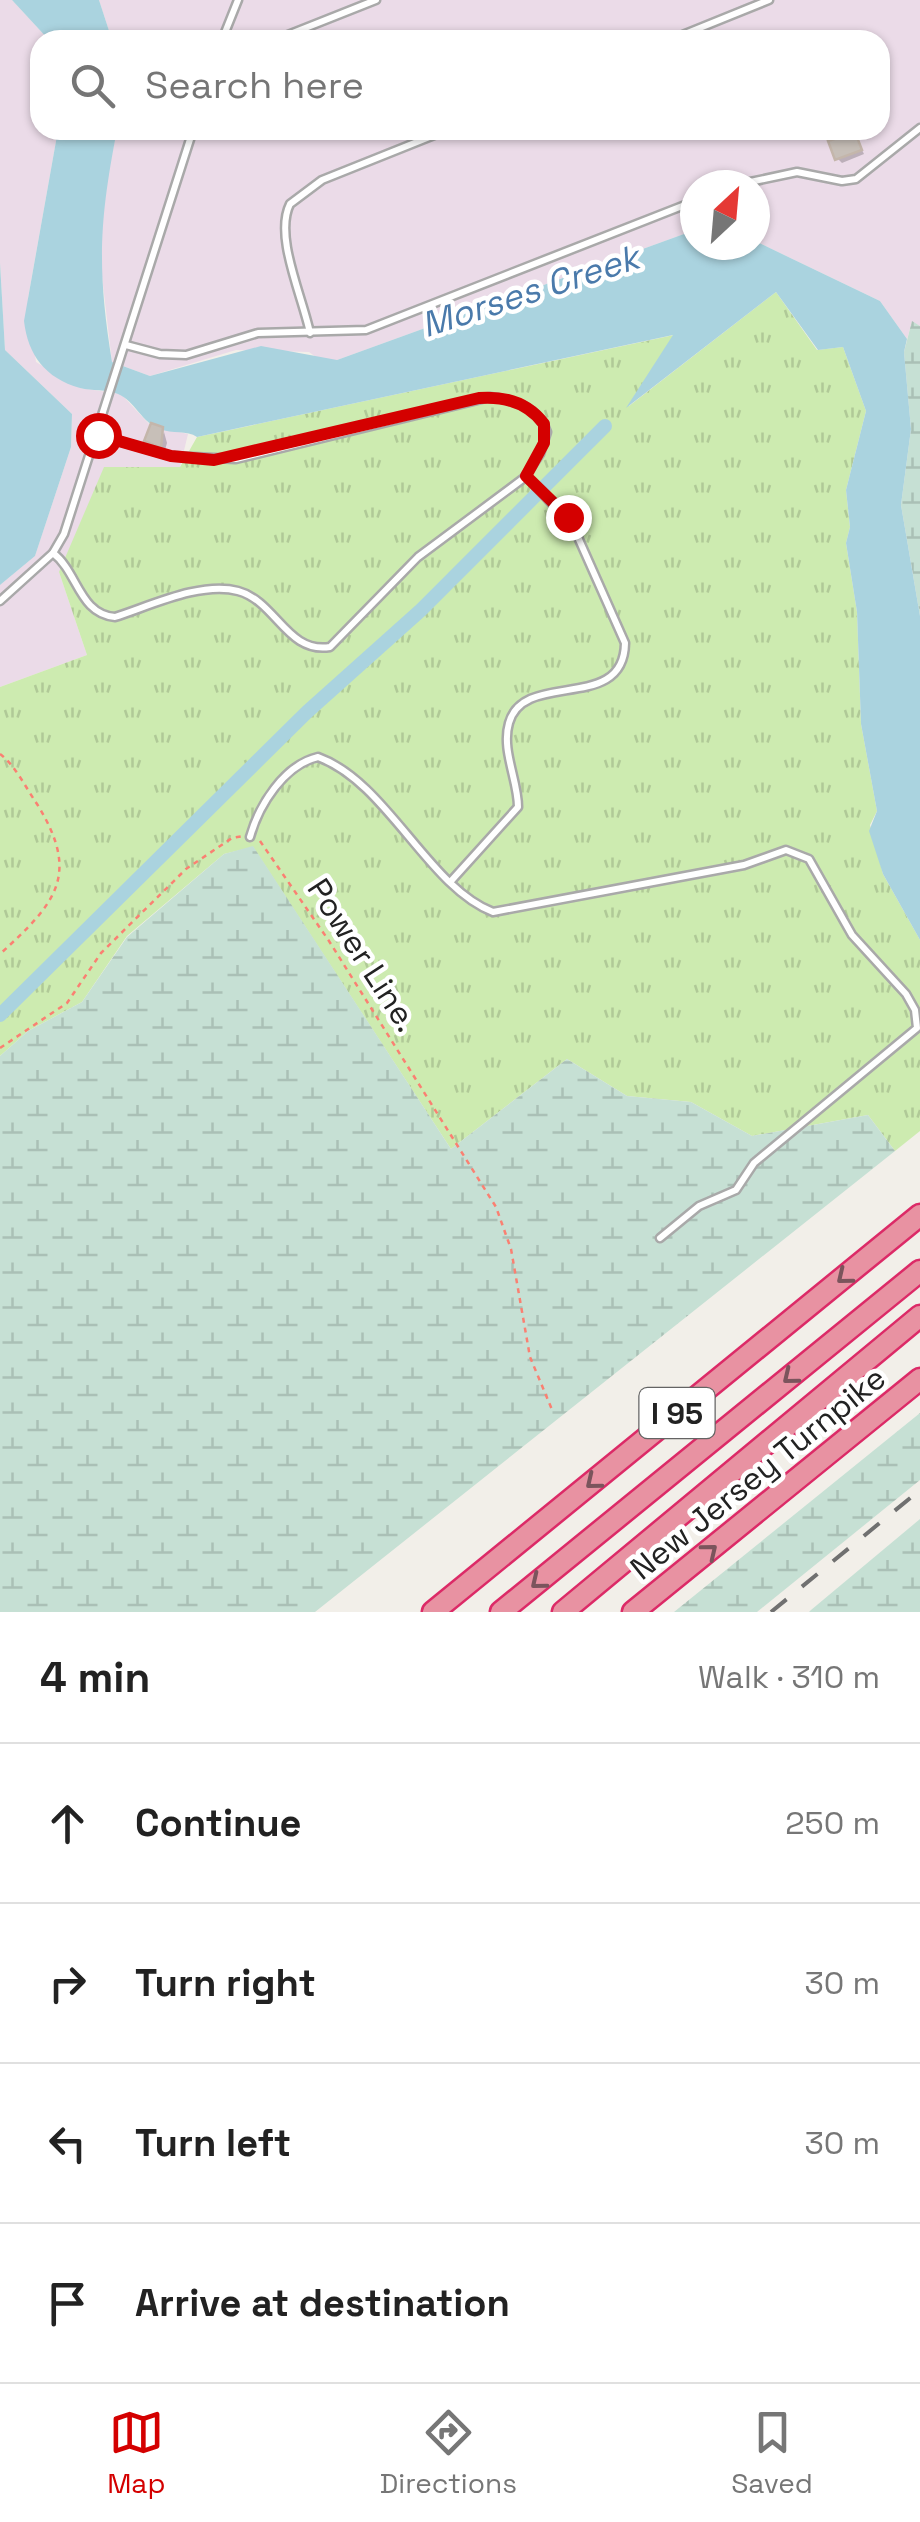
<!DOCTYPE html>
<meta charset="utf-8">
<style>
:root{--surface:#fff;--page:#f6f6f6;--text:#222;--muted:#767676;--line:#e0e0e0;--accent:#d40000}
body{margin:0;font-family:"Space Grotesk",sans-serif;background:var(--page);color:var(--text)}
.compass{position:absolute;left:680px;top:170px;width:90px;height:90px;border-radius:50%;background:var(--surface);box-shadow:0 2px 8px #0004;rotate:26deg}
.stop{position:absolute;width:30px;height:30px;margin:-22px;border:8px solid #d40000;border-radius:50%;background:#fff}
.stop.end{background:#d40000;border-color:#fff;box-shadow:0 2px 10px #0008}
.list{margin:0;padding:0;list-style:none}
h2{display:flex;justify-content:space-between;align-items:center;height:130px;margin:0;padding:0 40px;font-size:42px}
h2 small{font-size:32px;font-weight:400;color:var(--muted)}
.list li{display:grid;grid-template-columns:65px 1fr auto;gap:30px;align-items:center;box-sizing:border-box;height:160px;padding:0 40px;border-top:2px solid var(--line)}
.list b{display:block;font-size:38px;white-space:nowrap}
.list em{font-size:32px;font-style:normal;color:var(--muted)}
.icon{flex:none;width:55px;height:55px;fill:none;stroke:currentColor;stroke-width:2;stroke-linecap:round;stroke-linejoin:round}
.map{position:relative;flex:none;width:920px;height:1612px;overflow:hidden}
.search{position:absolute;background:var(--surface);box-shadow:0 2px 8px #0004;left:30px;right:30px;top:30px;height:110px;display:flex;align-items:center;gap:25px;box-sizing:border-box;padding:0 35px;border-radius:30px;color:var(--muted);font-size:38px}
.sheet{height:770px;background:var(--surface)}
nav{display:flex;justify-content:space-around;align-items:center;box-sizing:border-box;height:140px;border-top:2px solid var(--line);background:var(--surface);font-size:28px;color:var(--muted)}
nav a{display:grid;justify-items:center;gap:5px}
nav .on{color:var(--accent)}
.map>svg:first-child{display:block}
.industrial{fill:#ebdbe8}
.grass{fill:url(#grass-tufts)}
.wetland{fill:url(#wetland-marsh)}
.water{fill:#aad3df}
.shadow{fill:#0003}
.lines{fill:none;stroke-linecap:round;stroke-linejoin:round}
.canal{stroke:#aad3df;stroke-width:14}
.building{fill:#c7bfb8;stroke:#c4b6ab;stroke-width:2.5}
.service-casing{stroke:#a9a9a9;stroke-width:11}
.motorway-casing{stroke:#dc2a67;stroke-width:25}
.path{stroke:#fa8072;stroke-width:2.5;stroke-dasharray:5 5;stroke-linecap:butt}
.service{stroke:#fff;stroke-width:6}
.motorway{stroke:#e892a2;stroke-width:20}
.rail{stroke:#707070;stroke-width:4;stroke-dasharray:20 20;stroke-linecap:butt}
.oneway{stroke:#7b545c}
.route{stroke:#d40000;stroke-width:12}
.labels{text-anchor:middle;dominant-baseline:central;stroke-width:9;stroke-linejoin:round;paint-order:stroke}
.shield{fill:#fff;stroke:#646464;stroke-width:2.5}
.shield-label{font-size:30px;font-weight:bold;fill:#222}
.street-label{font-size:32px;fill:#222;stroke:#fff}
.water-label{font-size:35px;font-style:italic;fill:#4a7aab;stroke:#fff}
</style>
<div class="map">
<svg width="920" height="1612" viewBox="0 0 920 1612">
<defs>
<pattern id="grass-tufts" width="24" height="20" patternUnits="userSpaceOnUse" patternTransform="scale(2.5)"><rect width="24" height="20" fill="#cdebb0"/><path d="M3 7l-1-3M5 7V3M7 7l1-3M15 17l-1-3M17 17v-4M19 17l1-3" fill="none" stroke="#b0c997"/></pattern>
<pattern id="wetland-marsh" width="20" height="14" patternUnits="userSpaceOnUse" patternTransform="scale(2.5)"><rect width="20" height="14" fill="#c6e0d4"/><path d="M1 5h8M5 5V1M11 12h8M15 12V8" fill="none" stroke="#aac0b6"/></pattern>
</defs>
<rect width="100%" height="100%" fill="#f2efe9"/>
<g class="industrial">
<polygon points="0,0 12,0 49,40 40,40 40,130 58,130 28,298 36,362 80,388 121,394 150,425 188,434 180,467 59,572 87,655 0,687 0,585 35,556 71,447 72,414 5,350 0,263"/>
<polygon points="99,0 920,0 920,326 912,322 907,339 880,301 755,241 755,185 695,185 695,230 337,360 320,360 309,352 236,350 150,376 112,362 99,251 103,197 117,130 880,130 880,40 112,40"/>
</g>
<polygon class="grass" points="776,292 817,350 843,347 866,411 846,490 850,527 846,543 857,612 861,724 877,811 870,825 883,874 920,940 920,1131 895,1151 868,1115 752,1136 691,1102 627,1096 567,1059 451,1149 253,847 224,854 127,936 82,1002 28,1031 0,1056 0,687 87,655 59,572 104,467 180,467 197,437 674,335 629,406"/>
<g class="wetland">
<polygon points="912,321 920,326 920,616 901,505 911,429 904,352"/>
<polygon points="253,846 451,1149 567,1059 627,1096 691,1102 752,1136 868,1115 895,1151 315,1612 0,1612 0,1056 28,1031 82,1002 127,937 224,854"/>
<polygon points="920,1413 920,1480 757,1612 674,1612"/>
<polygon points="920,1519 920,1612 809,1612 811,1610"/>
</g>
<g class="water">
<polygon points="12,0 99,0 112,40 49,40"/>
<path d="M58,130H117C99,222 97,269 112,362L150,376L261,346L337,360L695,230V245H755V241L880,301L907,339L904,352L911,429L901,505L920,616V940L883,874L869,831L877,811L861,724L857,612L846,543L850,527L846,490L866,411L843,347L818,350L776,292L626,408L673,335L197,437C187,430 172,434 160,429C142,423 135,401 118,394C106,389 92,391 80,388C45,378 28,355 24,321Z"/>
<polygon points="0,263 5,350 72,414 71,447 35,556 0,585"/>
</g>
<g class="shadow">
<polygon points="854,134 864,154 842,163 838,159"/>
<polygon points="164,432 167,443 165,450 158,447"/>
</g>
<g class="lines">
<polyline class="canal" points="0,1015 307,712 421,610 605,426"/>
</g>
<g class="building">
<polygon points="855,132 862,150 835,160 828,141"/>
<polygon points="151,423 163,427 161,448 144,441"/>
</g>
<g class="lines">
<defs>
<g id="service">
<polyline points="222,40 238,0"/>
<polyline points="275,40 376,0"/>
<polyline points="670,40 769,0"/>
<polyline points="736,185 797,172 842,181 856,179 920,128"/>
<path d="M310,333C302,295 274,236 290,204L322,180L447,130"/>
<polyline points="126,345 160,354 186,355 258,333 366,330 695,201"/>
<path d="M53,553C78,572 79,614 115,617C150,606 201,581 238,591C276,601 287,654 330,647L418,557L524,478L540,454L547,432C538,407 514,400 490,397L236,459L171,456L98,435"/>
<polyline points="0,601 53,553 64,534 193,130"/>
<path d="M250,837C259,805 284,765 318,757C387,782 428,887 493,912L744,865L786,850L809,859L852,935L906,994L915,1010L917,1028L754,1163L736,1190L699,1206L660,1238"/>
<path d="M452,880L518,807C518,780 501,750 509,723C524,669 624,714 625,643L573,526L526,476"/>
</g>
<g id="motorway">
<polyline points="433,1612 920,1215"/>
<polyline points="501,1612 920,1271"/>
<polyline points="563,1612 920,1316"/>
<polyline points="633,1612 920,1379"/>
</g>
</defs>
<use href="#service" class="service-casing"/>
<use href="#motorway" class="motorway-casing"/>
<g class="path">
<path d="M0,754C15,765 26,788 37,804C81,875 56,903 0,954"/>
<polyline points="260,841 329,941 496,1207 511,1249 530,1357 553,1412"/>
<polyline points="0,1048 67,1003 101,953 186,869 232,838 243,836"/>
</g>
<use href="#service" class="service"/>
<use href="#motorway" class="motorway"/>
<polyline class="rail" points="771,1612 920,1490"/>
</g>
<defs><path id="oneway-chevron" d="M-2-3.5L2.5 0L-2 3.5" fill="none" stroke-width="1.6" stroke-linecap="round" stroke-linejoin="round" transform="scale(2.5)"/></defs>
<g class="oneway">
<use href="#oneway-chevron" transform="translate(844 1277) rotate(141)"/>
<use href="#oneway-chevron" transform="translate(790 1377) rotate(141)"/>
<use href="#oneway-chevron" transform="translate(593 1482) rotate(141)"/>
<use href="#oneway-chevron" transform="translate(710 1551) rotate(-39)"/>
<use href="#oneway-chevron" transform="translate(538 1582) rotate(141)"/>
</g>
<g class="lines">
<path class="route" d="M98,435L171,456L214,460L479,398C505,396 528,403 544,424V443L526,476L568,517"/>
</g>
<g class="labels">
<rect class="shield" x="639.5" y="1388" width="75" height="50" rx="8"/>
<g class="shield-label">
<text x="677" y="1413">I 95</text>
</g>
<g class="street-label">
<text transform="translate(363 955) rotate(57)">Power Line.</text>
<text transform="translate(758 1473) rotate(-39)">New Jersey Turnpike</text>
</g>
<g class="water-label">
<text transform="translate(530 291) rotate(-18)">Morses Creek</text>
</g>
</g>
</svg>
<svg class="compass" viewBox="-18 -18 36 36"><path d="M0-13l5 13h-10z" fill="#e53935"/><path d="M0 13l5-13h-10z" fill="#767676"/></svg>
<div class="stop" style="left:98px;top:435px"></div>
<div class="stop end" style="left:568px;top:517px"></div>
<div class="search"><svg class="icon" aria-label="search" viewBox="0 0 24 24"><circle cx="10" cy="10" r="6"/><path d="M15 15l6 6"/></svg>Search here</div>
</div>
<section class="sheet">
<h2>4 min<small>Walk · 310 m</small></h2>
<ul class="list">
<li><svg class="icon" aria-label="ahead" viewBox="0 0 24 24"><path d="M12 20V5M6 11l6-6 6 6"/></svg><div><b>Continue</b></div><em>250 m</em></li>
<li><svg class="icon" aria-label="right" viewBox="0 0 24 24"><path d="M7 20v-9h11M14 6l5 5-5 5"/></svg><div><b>Turn right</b></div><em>30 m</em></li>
<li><svg class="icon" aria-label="left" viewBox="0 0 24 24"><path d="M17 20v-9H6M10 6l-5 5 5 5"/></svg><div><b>Turn left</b></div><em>30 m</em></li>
<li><svg class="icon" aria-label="arrive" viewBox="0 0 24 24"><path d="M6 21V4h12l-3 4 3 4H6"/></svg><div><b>Arrive at destination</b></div></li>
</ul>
</section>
<nav>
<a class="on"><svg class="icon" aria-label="map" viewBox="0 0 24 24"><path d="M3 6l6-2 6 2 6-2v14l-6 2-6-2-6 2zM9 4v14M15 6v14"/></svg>Map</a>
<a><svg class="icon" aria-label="directions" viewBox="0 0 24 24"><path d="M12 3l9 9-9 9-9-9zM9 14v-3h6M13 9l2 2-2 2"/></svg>Directions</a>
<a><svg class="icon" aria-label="saved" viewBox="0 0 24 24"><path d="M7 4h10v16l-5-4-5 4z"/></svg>Saved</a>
</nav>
